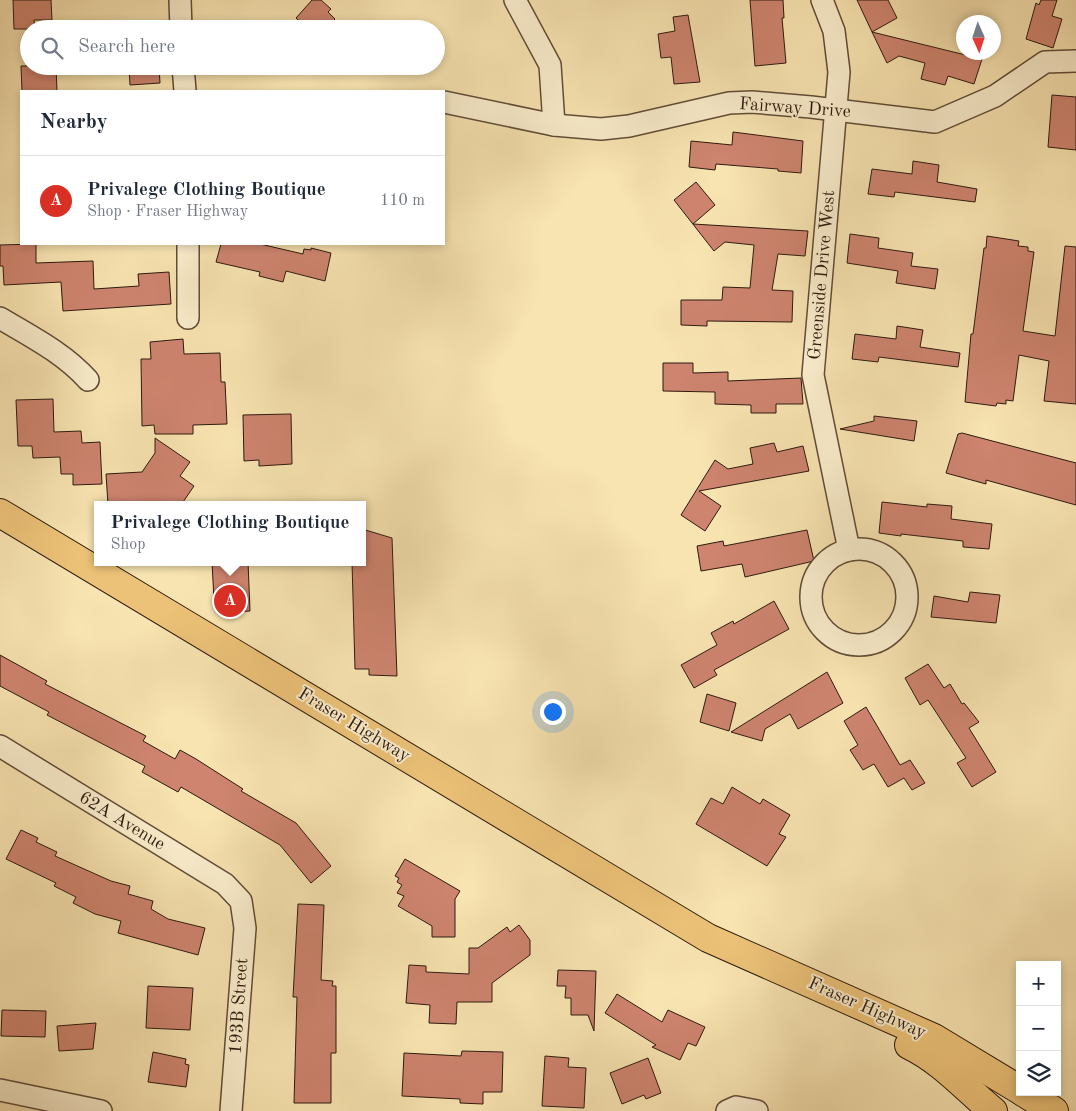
<!DOCTYPE html>
<meta charset="utf-8">
<style>
:root{--surface:#fff;--page:#f6f6f7;--text:#1f2937;--muted:#747a83;--line:#e0e1e3;--accent:#d93025}
body{margin:0;font-family:"Old Standard TT",serif;background:var(--page);color:var(--text)}
.controls{position:absolute;right:15px;bottom:15px;display:grid;overflow:hidden;border-radius:0px;box-shadow:0 2px 8px #0003}
.controls button{width:45px;height:45px;display:grid;place-items:center;padding:0;border:0;border-bottom:1px solid var(--line);background:var(--surface);color:var(--text);font:25px sans-serif}
.compass{position:absolute;left:956px;top:15px;width:45px;height:45px;border-radius:50%;background:var(--surface);box-shadow:0 2px 8px #0003;rotate:177deg}
.you{position:absolute;left:552px;top:711px;width:18px;height:18px;margin:-12px;border:4px solid #fff;border-radius:50%;background:#1a73e8;box-shadow:0 0 0 8px #1a73e833}
.badge{display:grid;place-items:center;width:32px;height:32px;border-radius:50%;background:var(--accent);color:#fff;font-size:16px;font-weight:700}
.pin{position:absolute;translate:-50% -50%;border:2px solid #fff;box-shadow:0 1px 5px #0006}
.popup{position:absolute;left:94px;top:501px;width:272px;height:65px;box-sizing:border-box;display:grid;place-content:center;border-radius:0px;background:var(--surface);filter:drop-shadow(0 1px 4px #0005);font-size:16px;white-space:nowrap;color:var(--muted)}
.popup b{font-size:19px;color:var(--text)}
.popup::after{content:'';position:absolute;left:50%;top:100%;margin-left:-10px;border:10px solid transparent;border-top-color:var(--surface)}
.list{margin:0;padding:0;list-style:none}
h2{display:flex;justify-content:space-between;align-items:center;height:65px;margin:0;padding:0 20px;font-size:21px}
h2 small{font-size:16px;font-weight:400;color:var(--muted)}
.list li{display:grid;grid-template-columns:32px 1fr auto;gap:15px;align-items:center;box-sizing:border-box;height:90px;padding:0 20px;border-top:1px solid var(--line)}
.list b{display:block;font-size:19px;white-space:nowrap}
.list p{margin:0;font-size:16px;white-space:nowrap;color:var(--muted)}
.list em{font-size:16px;font-style:normal;color:var(--muted)}
.icon{flex:none;width:28px;height:28px;fill:none;stroke:currentColor;stroke-width:2;stroke-linecap:round;stroke-linejoin:round}
.map{position:relative;flex:none;width:1076px;height:1111px;overflow:hidden}
.search{position:absolute;background:var(--surface);box-shadow:0 2px 8px #0003;left:20px;top:20px;width:425px;height:55px;display:flex;align-items:center;gap:12px;box-sizing:border-box;padding:0 18px;border-radius:28px;color:var(--muted);font-size:19px}
.panel{position:absolute;background:var(--surface);box-shadow:0 2px 8px #0003;left:20px;top:90px;width:425px;height:155px;border-radius:0px}
.map>svg:first-child{display:block}
.building{fill:#ce846f;stroke:#2d1a0e}
.lines{fill:none;stroke-linecap:round;stroke-linejoin:round}
.street-casing{stroke:#604c37;stroke-width:24}
.primary-casing{stroke:#2d1a0e;stroke-width:30}
.street{stroke:#faedcc;stroke-width:21}
.primary{stroke:#ecc278;stroke-width:28}
.labels{text-anchor:middle;dominant-baseline:central;stroke-width:4;stroke-linejoin:round;paint-order:stroke}
.street-label{font-size:18px;fill:#2d1a0e;stroke:#faedcc}
</style>
<div class="map">
<svg width="1076" height="1111" viewBox="0 0 1076 1111">
<rect width="100%" height="100%" fill="#f8e4b1"/>
<filter id="stains"><feTurbulence type="fractalNoise" baseFrequency=".004" numOctaves="4"/><feColorMatrix values="0 0 0 0 .2 0 0 0 0 .09 0 0 0 0 .02 0 0 0 .5 -.17"/></filter>
<radialGradient id="worn" r=".72"><stop offset=".6" stop-color="#630" stop-opacity="0"/><stop offset="1" stop-color="#630" stop-opacity=".3"/></radialGradient>
<g class="building">
<polygon points="13,0 51,0 52,20 34,20 35,29 14,29"/>
<polygon points="312,0 321,0 331,9 328,12 335,19 326,29 308,29 296,18"/>
<polygon points="750,0 783,0 784,18 782,18 786,63 755,66"/>
<polygon points="857,0 888,0 897,18 872,32"/>
<polygon points="1041,0 1057,0 1052,16 1062,19 1053,48 1026,39 1036,3 1039,5"/>
<polygon points="688,15 700,82 674,84 671,57 661,58 658,34 675,31 673,17"/>
<polygon points="872,32 982,59 974,84 948,76 945,85 921,79 925,63 899,56 887,63"/>
<polygon points="21,66 56,66 57,91 22,91"/>
<polygon points="129,66 159,66 160,83 130,85"/>
<polygon points="1052,95 1076,97 1076,150 1048,147"/>
<polygon points="733,132 803,141 801,173 778,171 778,169 716,164 715,170 689,167 691,141 732,145"/>
<polygon points="913,161 939,165 937,182 977,189 975,202 895,192 894,197 868,194 872,169 912,174"/>
<polygon points="696,182 715,205 693,224 808,231 805,256 778,254 772,290 793,291 792,322 707,321 707,326 681,325 681,300 722,300 723,287 750,288 754,245 725,242 714,251 674,200"/>
<polygon points="850,234 879,238 878,248 913,253 911,266 938,269 935,289 896,283 898,271 847,263"/>
<polygon points="987,236 1019,241 1018,246 1028,247 1028,251 1034,252 1023,331 1055,336 1065,246 1076,247 1076,404 1044,401 1049,361 1019,355 1013,401 1006,400 1006,404 997,403 996,406 965,402 971,334 973,334 984,248 986,248"/>
<polygon points="36,244 36,263 93,261 94,289 139,286 138,274 169,272 171,304 63,311 61,282 4,285 3,266 0,266 0,245"/>
<polygon points="221,244 260,244 303,254 304,249 311,250 311,248 331,253 325,281 286,271 283,282 259,276 260,272 216,262"/>
<polygon points="897,326 923,330 920,347 960,353 958,367 879,357 878,362 852,359 855,334 896,339"/>
<polygon points="183,339 184,354 220,353 221,382 225,382 227,424 193,425 193,434 155,434 154,425 142,426 141,359 151,359 150,342"/>
<polygon points="663,363 693,363 693,373 728,372 728,381 801,378 803,404 776,404 776,413 751,413 751,405 715,404 715,392 663,391"/>
<polygon points="53,399 54,432 81,431 82,443 100,442 102,484 73,485 73,474 61,474 60,457 33,458 32,446 18,446 16,400"/>
<polygon points="291,414 292,464 259,466 259,460 244,461 243,415"/>
<polygon points="874,416 917,421 914,441 840,429 874,421"/>
<polygon points="962,433 1076,463 1076,505 986,480 986,484 946,473 958,434"/>
<polygon points="155,438 190,462 180,476 194,486 181,505 108,505 106,474 142,472 155,453"/>
<polygon points="774,443 777,452 803,446 809,471 699,491 721,506 705,531 681,515 715,460 728,469 753,464 750,448"/>
<polygon points="882,502 927,507 927,504 952,506 951,519 992,524 989,549 963,547 963,541 901,534 901,536 879,533"/>
<polygon points="362,529 392,538 397,676 369,675 369,669 355,669 352,562 362,562"/>
<polygon points="807,530 814,561 745,577 742,564 701,571 697,546 723,541 724,546"/>
<polygon points="212,562 248,562 250,611 233,612 214,600"/>
<polygon points="970,592 1000,595 996,623 931,617 934,596 968,602"/>
<polygon points="774,601 789,629 714,670 717,675 694,688 681,665 717,645 711,633 733,621 734,624"/>
<polygon points="0,655 47,681 45,684 146,736 143,741 175,759 180,750 196,759 243,789 241,791 296,823 331,866 311,883 280,845 181,787 178,792 142,772 145,766 47,715 49,712 0,686"/>
<polygon points="928,664 944,688 950,684 962,704 964,703 979,722 969,728 996,772 972,787 957,763 966,758 928,700 920,705 905,678"/>
<polygon points="827,672 843,703 798,729 790,714 765,729 762,741 731,732"/>
<polygon points="707,694 736,703 729,731 700,722"/>
<polygon points="866,707 900,765 910,760 925,783 912,790 904,778 888,787 874,764 863,770 850,750 858,745 844,721"/>
<polygon points="732,787 760,804 763,799 790,815 779,834 786,837 767,866 696,824 711,798 723,804"/>
<polygon points="21,830 38,838 36,842 57,852 55,856 111,881 130,886 128,894 153,901 151,909 168,919 205,928 198,955 118,933 121,921 95,914 73,903 76,897 54,886 56,883 6,859"/>
<polygon points="405,859 460,891 455,899 455,937 432,937 432,926 398,906 404,896 397,893 402,885 397,882 399,878 395,876"/>
<polygon points="298,904 324,905 321,980 333,981 332,986 336,986 336,1053 331,1053 331,1103 294,1103 297,997 293,997"/>
<polygon points="519,925 530,940 530,955 492,983 492,1002 457,1002 456,1024 429,1023 430,1005 406,1003 409,965 426,966 426,972 469,974 469,948 478,948 507,927 510,932"/>
<polygon points="558,970 596,971 594,1031 588,1015 571,1015 571,998 565,998 566,986 557,986"/>
<polygon points="148,986 193,988 190,1030 146,1028"/>
<polygon points="617,994 662,1022 668,1010 705,1027 696,1046 688,1043 680,1060 652,1047 656,1045 605,1013"/>
<polygon points="2,1010 46,1011 45,1037 1,1036"/>
<polygon points="96,1023 93,1049 59,1051 57,1026"/>
<polygon points="462,1051 503,1052 502,1092 483,1092 483,1104 460,1103 460,1099 402,1096 404,1053 461,1056"/>
<polygon points="153,1052 186,1059 185,1064 189,1065 186,1087 148,1082"/>
<polygon points="545,1056 569,1058 568,1067 586,1068 584,1108 542,1106"/>
<polygon points="648,1058 661,1093 646,1099 644,1095 622,1104 610,1073"/>
</g>
<g class="lines">
<defs>
<g id="street">
<polyline points="180,0 181,29"/>
<polyline points="515,0 550,65 554,125"/>
<polyline points="822,0 834,31 839,72 813,375 849,550"/>
<polyline points="183,66 185,91"/>
<polyline points="444,102 554,125 601,129 629,126 729,103 752,102 811,107 935,122 995,96 1045,62 1076,61"/>
<polyline points="188,244 188,318"/>
<path d="M0,318C30,336 64,353 88,380"/>
<circle cx="859" cy="597" r="48"/>
<polyline points="0,746 225,884 241,901 245,928 231,1111"/>
<polyline points="0,1090 101,1111"/>
<polyline points="727,1111 736,1107 757,1111"/>
</g>
<g id="primary">
<polyline points="0,513 708,938 934,1038 1020,1090"/>
<path d="M909,1045C942,1061 965,1088 993,1111"/>
<polyline points="1023,1092 1054,1111"/>
</g>
</defs>
<use href="#street" class="street-casing"/>
<use href="#primary" class="primary-casing"/>
<use href="#street" class="street"/>
<use href="#primary" class="primary"/>
</g>
<g class="labels">
<g class="street-label">
<text transform="translate(795 108) rotate(4)">Fairway Drive</text>
<text transform="translate(822 275) rotate(-85)">Greenside Drive West</text>
<text transform="translate(354 725) rotate(31)">Fraser Highway</text>
<text transform="translate(122 821) rotate(31)">62A Avenue</text>
<text transform="translate(239 1006) rotate(-86)">193B Street</text>
<text transform="translate(867 1008) rotate(24)">Fraser Highway</text>
</g>
</g>
<rect width="100%" height="100%" filter="url(#stains)"/>
<rect width="100%" height="100%" fill="url(#worn)"/>
</svg>
<div class="controls">
<button>+</button>
<button>−</button>
<button><svg class="icon" aria-label="layers" viewBox="0 0 24 24"><path d="M12 4l9 5-9 5-9-5zM3 14l9 5 9-5"/></svg></button>
</div>
<svg class="compass" viewBox="-18 -18 36 36"><path d="M0-13l5 13h-10z" fill="#e53935"/><path d="M0 13l5-13h-10z" fill="#747a83"/></svg>
<div class="you"></div>
<div class="pin badge" style="left:230px;top:601px">A</div>
<div class="popup"><b>Privalege Clothing Boutique</b>Shop</div>
<div class="search"><svg class="icon" aria-label="search" viewBox="0 0 24 24"><circle cx="10" cy="10" r="6"/><path d="M15 15l6 6"/></svg>Search here</div>
<section class="panel">
<h2>Nearby<small></small></h2>
<ul class="list">
<li><span class="badge">A</span><div><b>Privalege Clothing Boutique</b><p>Shop · Fraser Highway</p></div><em>110 m</em></li>
</ul>
</section>
</div>
